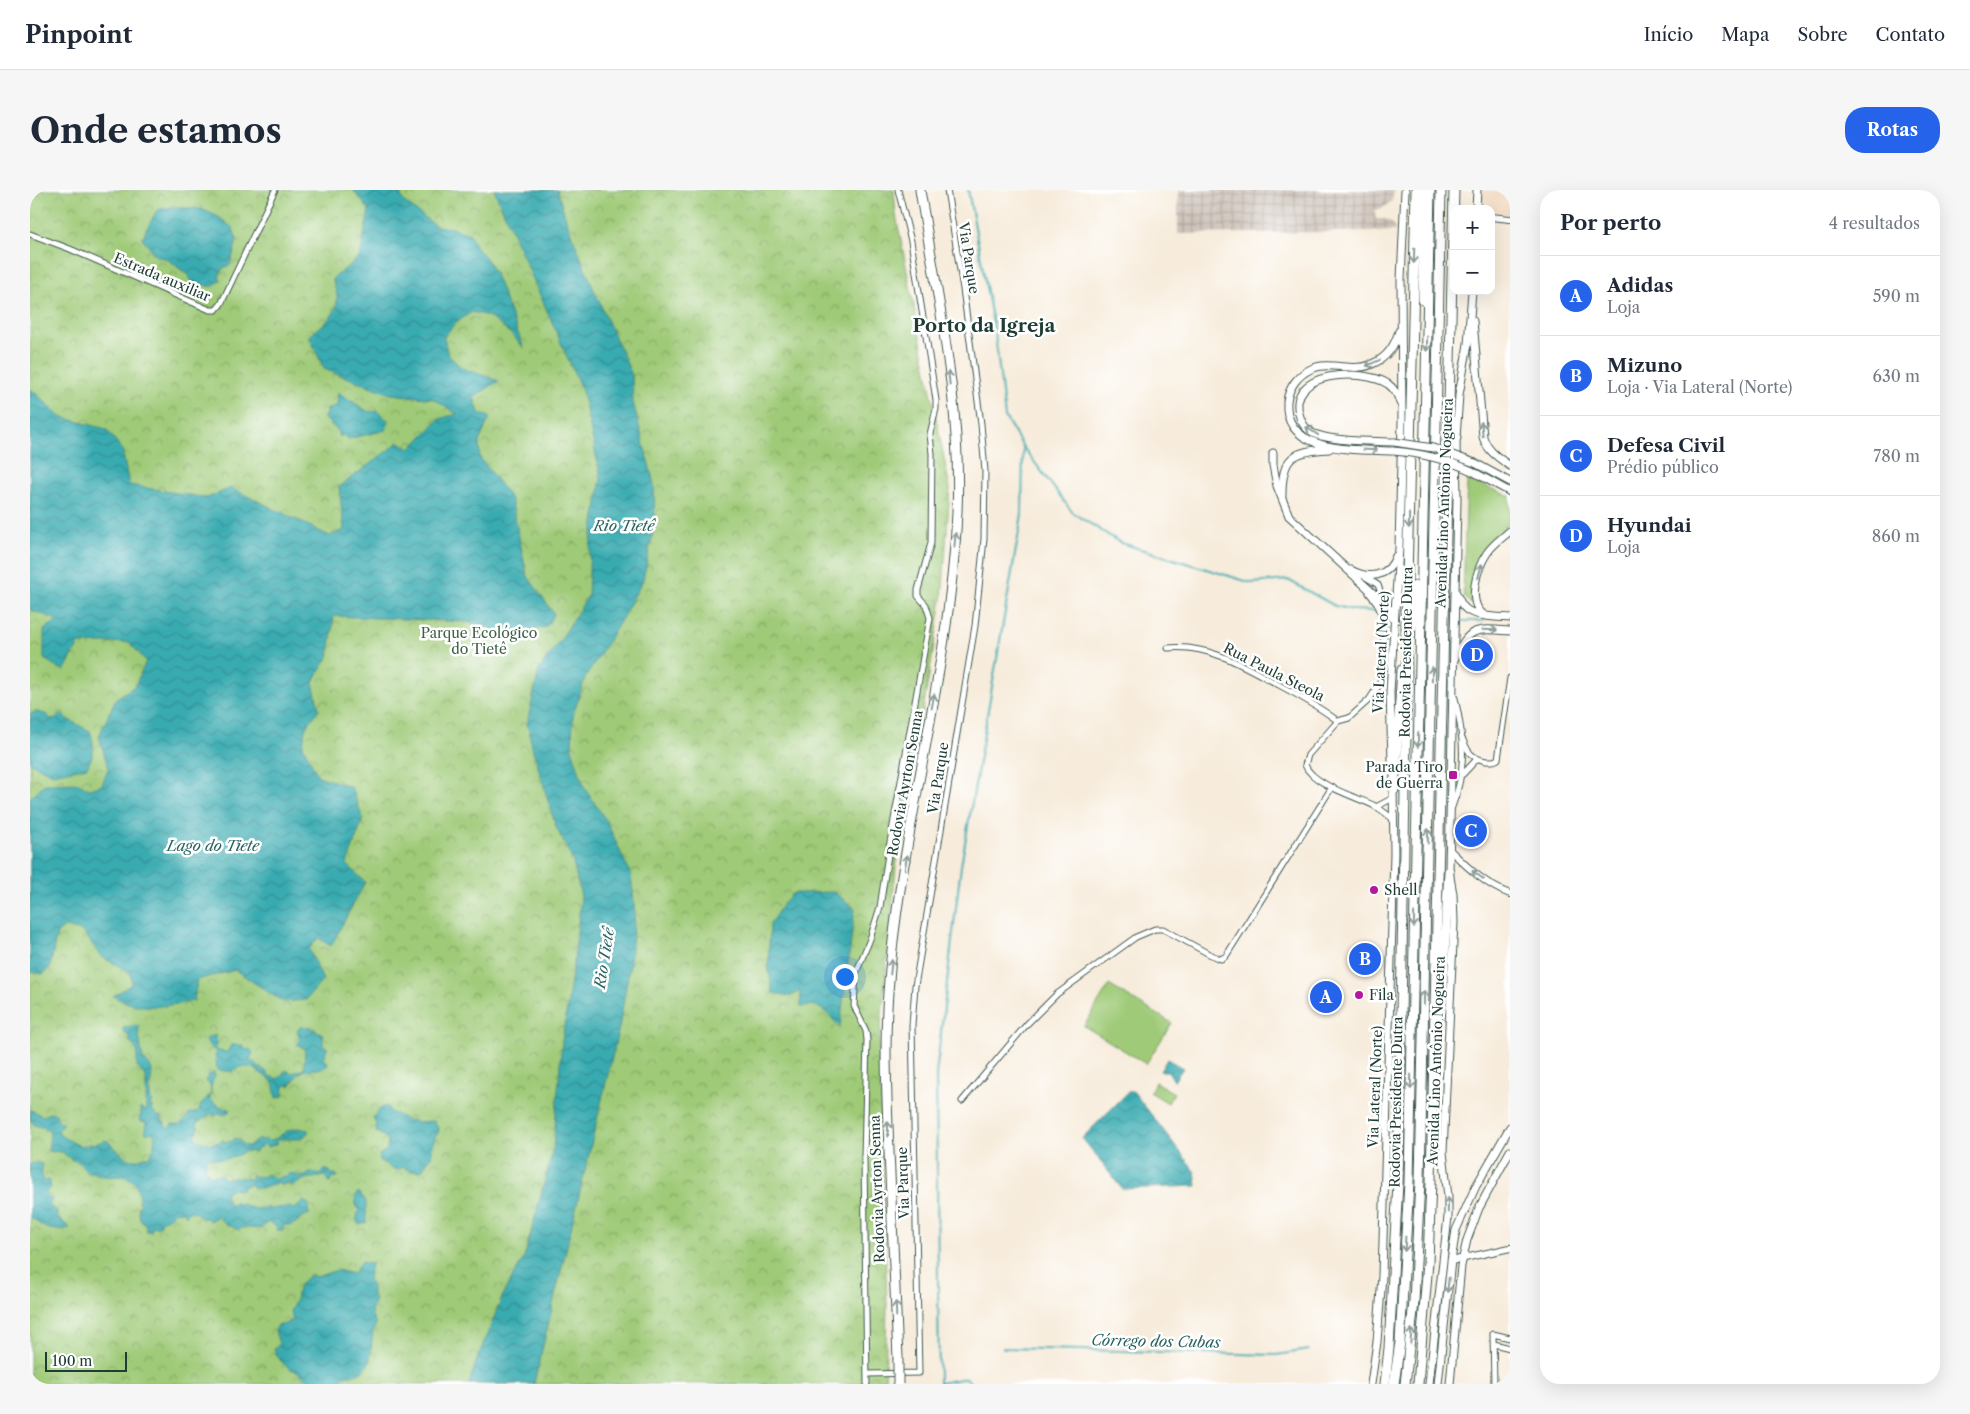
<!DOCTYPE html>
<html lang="pt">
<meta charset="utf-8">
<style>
:root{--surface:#fff;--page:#f6f6f7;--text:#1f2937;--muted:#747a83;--line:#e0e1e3;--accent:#2563eb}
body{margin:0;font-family:"Libre Caslon Text",serif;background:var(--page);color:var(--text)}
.controls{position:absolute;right:15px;top:15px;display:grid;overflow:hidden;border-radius:10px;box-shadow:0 5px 20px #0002}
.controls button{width:45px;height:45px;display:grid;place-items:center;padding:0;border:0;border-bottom:1px solid var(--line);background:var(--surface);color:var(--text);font:25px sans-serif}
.scale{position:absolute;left:15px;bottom:12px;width:82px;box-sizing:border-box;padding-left:5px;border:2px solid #1f3d34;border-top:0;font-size:14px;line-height:18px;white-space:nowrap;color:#1f3d34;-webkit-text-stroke:4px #fff;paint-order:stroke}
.you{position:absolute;left:814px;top:786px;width:18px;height:18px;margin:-12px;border:4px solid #fff;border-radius:50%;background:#1a73e8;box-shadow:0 0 0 8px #1a73e833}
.badge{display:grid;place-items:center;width:32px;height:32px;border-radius:50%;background:var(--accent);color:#fff;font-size:16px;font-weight:700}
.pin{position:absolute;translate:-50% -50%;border:2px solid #fff;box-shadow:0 1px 5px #0006}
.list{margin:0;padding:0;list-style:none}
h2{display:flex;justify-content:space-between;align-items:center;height:65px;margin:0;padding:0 20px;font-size:21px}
h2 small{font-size:16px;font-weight:400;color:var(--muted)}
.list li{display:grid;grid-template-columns:32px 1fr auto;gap:15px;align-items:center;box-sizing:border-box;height:80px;padding:0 20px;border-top:1px solid var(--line)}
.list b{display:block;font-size:19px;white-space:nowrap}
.list p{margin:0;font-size:16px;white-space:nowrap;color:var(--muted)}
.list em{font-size:16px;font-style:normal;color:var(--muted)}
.map{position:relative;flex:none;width:1480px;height:1194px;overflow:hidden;border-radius:20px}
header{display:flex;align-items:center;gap:30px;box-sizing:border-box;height:70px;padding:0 25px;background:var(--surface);border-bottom:1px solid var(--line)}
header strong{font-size:24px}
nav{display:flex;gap:28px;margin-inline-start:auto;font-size:18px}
.intro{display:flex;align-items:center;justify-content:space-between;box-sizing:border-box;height:120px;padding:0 30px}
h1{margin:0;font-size:35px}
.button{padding:12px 22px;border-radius:20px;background:var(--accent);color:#fff;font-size:18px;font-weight:700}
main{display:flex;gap:30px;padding:0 30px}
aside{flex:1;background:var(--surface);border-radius:20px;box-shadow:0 5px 20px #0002}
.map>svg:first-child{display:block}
.built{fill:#f0d6bc}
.industrial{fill:url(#industrial-grid)}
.green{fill:#9fca77;stroke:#5f8456}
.park{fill:url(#park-crowns);stroke:#5f8456}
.water{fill:url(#water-waves);stroke:#2c7472}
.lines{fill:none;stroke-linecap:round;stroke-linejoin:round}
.stream{stroke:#39abb1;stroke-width:2}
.minor-casing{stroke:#3f574d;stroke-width:7}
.tertiary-casing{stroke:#3f574d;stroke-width:8}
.secondary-casing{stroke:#3f574d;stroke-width:9}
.motorway-casing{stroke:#3f574d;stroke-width:11}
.minor{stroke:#fff;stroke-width:5}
.tertiary{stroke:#fff;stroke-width:6}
.secondary{stroke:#fff;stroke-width:7}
.motorway{stroke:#fff;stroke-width:9}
.secondary-bridge-casing{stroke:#3f574d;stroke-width:9;stroke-linecap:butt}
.motorway-bridge-casing{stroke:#3f574d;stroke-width:11;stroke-linecap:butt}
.secondary-bridge{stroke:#fff;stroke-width:7}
.motorway-bridge{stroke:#fff;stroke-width:9}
.oneway{stroke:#8f9e9a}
.poi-dot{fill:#b5179e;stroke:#fff;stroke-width:2}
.labels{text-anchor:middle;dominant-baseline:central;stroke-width:5;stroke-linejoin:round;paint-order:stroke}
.street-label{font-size:14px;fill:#1f3d34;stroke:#fff}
.park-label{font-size:14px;fill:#3f6045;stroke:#fff}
.poi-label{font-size:14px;fill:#1f3d34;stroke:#fff;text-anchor:start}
.water-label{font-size:15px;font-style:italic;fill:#286460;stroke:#fff}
.district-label{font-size:19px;font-weight:bold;fill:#1f3d34;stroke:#fff}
</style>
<header>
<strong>Pinpoint</strong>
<nav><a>Início</a><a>Mapa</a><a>Sobre</a><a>Contato</a></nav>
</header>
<div class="intro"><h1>Onde estamos</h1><a class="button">Rotas</a></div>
<main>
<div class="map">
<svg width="1480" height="1194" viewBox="0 0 1480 1194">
<defs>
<pattern id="industrial-grid" width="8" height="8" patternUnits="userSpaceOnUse" patternTransform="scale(1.25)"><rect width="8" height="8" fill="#cec2b9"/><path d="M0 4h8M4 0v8" fill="none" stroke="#a79f97"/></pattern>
<pattern id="park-crowns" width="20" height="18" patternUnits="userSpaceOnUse" patternTransform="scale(1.25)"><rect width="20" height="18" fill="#9fca77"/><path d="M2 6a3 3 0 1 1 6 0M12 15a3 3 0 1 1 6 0" fill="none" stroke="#81a562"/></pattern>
<pattern id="water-waves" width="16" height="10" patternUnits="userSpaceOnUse" patternTransform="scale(1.25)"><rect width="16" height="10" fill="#39abb1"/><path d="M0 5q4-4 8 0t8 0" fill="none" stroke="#2f8c91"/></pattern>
</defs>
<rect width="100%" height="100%" fill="#fff"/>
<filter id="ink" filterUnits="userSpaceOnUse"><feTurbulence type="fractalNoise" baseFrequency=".02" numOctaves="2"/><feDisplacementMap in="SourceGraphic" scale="10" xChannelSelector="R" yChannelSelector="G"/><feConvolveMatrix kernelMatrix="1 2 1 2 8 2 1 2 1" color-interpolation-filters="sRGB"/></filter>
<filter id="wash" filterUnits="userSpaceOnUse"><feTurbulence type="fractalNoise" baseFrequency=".0096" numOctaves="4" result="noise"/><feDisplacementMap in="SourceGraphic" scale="20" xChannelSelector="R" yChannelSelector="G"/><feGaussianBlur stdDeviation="1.12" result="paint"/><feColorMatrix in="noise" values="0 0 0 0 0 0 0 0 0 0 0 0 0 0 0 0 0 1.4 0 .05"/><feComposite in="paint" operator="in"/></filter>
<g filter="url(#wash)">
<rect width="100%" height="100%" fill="#f7ecdb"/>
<polygon class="built" points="1451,0 1480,0 1480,25 1461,21 1461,19 1453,18 1450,15"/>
<polygon class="industrial" points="1148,0 1364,0 1362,11 1353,18 1344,20 1346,29 1355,29 1361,32 1364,36 1365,41 1148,44"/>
<g class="green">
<path d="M1437,289L1480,306V333C1452,353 1441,381 1442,415L1435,408L1433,402Z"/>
<polygon points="1079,795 1142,833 1116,874 1054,836"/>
<polygon points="1125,892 1144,903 1138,913 1120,902"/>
</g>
<polygon class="park" points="0,0 864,0 866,25 920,298 912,410 866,676 849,855 857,1115 855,1194 0,1194"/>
<g class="water">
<path d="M323,0H369L373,11L406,36L422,38L440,44L446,58L455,66L465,84L494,158L479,142L458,126L442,122L425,133L414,147L418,165L432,178L469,191L444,207L449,223L460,227L449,252L450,268L481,309L497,385L524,424L516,437L480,444L438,432L304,426L299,466L283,492L289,519L275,539L273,556L288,586L321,597L333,629L317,674L335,692L301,756L288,748L279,759L293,790L276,810L253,812L205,780L167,790L164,811C136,816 109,822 83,806L102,794L100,782L72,767L52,741L35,737L27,743L20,777L13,784L0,782V608L14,594L49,593L59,599L72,595L78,578L69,546L86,508L105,496L116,471L99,452L49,454L34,481L14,469V440L28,430L0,420V198L31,227L76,239L92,259L99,295L177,308L201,298L300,346L314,340L309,297L369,252L381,258L409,229L427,224L404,209L361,204L294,179L279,146C301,128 315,120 302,89L330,67L339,20Z"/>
<polygon points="464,0 527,0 538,35 564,100 602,185 603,212 624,294 625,333 613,390 590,432 555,488 543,526 542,558 554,597 577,632 601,685 605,722 600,774 589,838 504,1194 439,1194 445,1175 475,1100 494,1068 523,960 532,851 544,770 551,706 542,669 526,637 502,557 497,533 509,480 531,449 558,406 560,358 571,288 552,201"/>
<polygon points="143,17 171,19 189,27 203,38 207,51 200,75 193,78 189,86 191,90 182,97 162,92 158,85 137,69 126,66 112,48 127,20"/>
<polygon points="308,202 339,222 348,221 359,232 356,240 318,249 313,245 309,247 307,240 293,227 297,225 297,218 307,216"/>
<path d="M5,522L16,524L20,529L26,528L32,523L35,528L60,541C65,557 65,563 57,577L23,584L0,573V524Z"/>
<polygon points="804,702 825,719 810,837 798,824 785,815 771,817 770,801 761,806 743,803 738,777 740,734 754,712 763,703"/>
<path d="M106,835L110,836L108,838C110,847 111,863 113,868C116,873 121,874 122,881C122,892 117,901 122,912L120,914L124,923L133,929H130L136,933L134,934L138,938L142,934C151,936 156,930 160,923C170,924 168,919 173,912C175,909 179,907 181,904L180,896L176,891L179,885L184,883L185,887C180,893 181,903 180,910L193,918L200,919V921L194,925L189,923L185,926L181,923L173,930L167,932L168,942L165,943L166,949C173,954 186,955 194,950L196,952L199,951L201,952L205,948L210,951L213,955L219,956L229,949L233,951L236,949L238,951H241C258,942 257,936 278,940V943L271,949H249L246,955L237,957L234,954L225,962L215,961C204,969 188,972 177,967L175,976L179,985H192L193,988L197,989L198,987L203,989L206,987L208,989L212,987L214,989L216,987L220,990L222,985L224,988V986L233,987L236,984L247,989L253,986L255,987L260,983L273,987L282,982L290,984L294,979L300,981L301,984H306L308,987L301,988L300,993L296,986L275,989L263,996L257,993L250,995L248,993L234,998H224L220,994L213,997L212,1000L199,999L194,1005L200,1016L205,1011L207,1015L211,1013C219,1018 228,1021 238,1017L240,1019L260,1016L263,1019L267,1017L274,1011L279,1014L278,1021L280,1024L270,1028L268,1032L259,1036L256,1035L253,1036V1040H247L246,1036L238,1032C228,1045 218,1033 208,1040L201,1036H197L188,1026L180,1031L176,1028H172L165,1022L160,1021L156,1026L153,1022L146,1021L138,1028L130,1031V1036L121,1037V1042L117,1041L115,1034L110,1029L108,1017L111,1013L108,1012C109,1006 109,1000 105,993C93,979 77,993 64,982L57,983L48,971L42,970L32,962L18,961L20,944L18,939L4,935L0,928L1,920L13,926L22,922L27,925L26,928L30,933H33L28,940L31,946L50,956C59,953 66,955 75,950C84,954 95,971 104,970C109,970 113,966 118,967L123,962L125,945L120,942L117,944L115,941L116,932L111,931L109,929L111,926L110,918L114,920L116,918V887L107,877V860L100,852L99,846L93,842V838Z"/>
<path d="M271,836L275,838L277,836L293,844V855L298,858L296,861L294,870L298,872L297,876C286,882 277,877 270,883C266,886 263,892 260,896L256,895L254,897L253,906L246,908L243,892L222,877H209L204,882L187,880C186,874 187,870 185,865L187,863L177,853L176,849L185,845L188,855L185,857L188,861L197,862L201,855H213L215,860L220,859L223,863L220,869L230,878L235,880L239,886L248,889L256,880L262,883L274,879L275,859L267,854L270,848L267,841Z"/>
<polygon points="1137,869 1153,878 1144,891 1138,881 1130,881"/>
<polygon points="1103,901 1165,981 1167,996 1092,999 1052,948 1098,902"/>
<path d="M357,916L361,923L366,924L380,932L382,929L385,932L404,931L409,940L407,945L405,946C404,954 401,960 401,967L391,981H380L373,977L368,980C360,979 357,973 349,971L350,964L357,960C359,949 356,947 346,942V935L343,927L351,918Z"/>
<path d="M6,973L12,974V991L19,990L21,998L16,1002V1005L22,1010L19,1015L27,1022V1027L40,1038C26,1041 14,1041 4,1029L0,1028V974Z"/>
<polygon points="329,1002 336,1011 336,1033 329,1035 326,1030 329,1020 326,1015 325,1005"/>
<path d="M331,1072L341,1074L338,1089L342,1097V1105L345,1108L341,1123L346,1134C335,1157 353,1183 313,1186L310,1194H284L281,1190L275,1188C270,1182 267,1182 261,1179C252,1174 248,1168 244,1159L249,1154L245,1141L248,1135H253L263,1130L260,1121L266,1110L268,1097L279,1085L286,1087L307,1080L323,1084Z"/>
</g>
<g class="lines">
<g class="stream">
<polyline points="938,0 965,144 975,227 993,257 1043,323 1091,353 1222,393 1258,390 1305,416 1323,420 1345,421"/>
<polyline points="1432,431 1454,431"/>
<polyline points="973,1158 1246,1165 1279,1160"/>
<polyline points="909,1193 936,1188 941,1194"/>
<polyline points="909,1194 906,884 931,676 992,324 993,257"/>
</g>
</g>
</g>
<g filter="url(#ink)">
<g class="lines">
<defs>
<g id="minor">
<polyline points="0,44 40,59 180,120 186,120 191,114 245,0"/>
<path d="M1334,386L1348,395L1355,414L1352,487L1349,495L1339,510L1319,528L1308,531L1278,565L1275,575C1283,595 1327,607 1345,616C1352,620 1358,625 1364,630"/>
<polyline points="1339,403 1347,413 1353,428"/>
<path d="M1138,458C1178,454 1215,476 1249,495C1270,506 1289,517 1308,531"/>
<path d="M1433,550C1438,563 1442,568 1456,571C1461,571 1464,572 1468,569L1480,488"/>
<polyline points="1433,584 1447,569"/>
<polyline points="1346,617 1363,608"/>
<path d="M1422,617C1437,579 1434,547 1425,508"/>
<polyline points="932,911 997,834 1027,804 1106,747 1125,739 1133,739 1181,765 1191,769 1196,766 1302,597"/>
<polyline points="1464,1154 1480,1158"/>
<polyline points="838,1184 889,1183 882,835 885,796 945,436 954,349 955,281 951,234 933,99 917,0"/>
<polyline points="837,1194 834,967 837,850 836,841 824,816 826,783 840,749 850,717 859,658 900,428 896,415 888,406 888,400 901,353 902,264 900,244 906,219 906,210 881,51 868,0"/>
<polyline points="1464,1194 1463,1144 1480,1148"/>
</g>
<g id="tertiary">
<polyline points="1461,27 1480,29"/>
<path d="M1420,660C1437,677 1457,696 1480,704"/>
<polyline points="1421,1071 1480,1058"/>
</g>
<g id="secondary">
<polyline points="1446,19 1447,0"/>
<path d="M1443,131L1453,247C1457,261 1469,268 1480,276"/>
<path d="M1364,252C1343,251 1311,252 1291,246C1281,244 1273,237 1270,227C1254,180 1333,178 1358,194C1365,199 1368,205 1370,213"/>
<path d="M1363,261C1328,259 1253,265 1257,211C1259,197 1268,185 1281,179C1301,170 1325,184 1344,173C1358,167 1365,155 1369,141"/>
<polyline points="1243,263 1243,275 1247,296 1259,326 1355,414 1360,420 1363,429"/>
<polyline points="1445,273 1480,292"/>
<polyline points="1442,281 1480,302"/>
<path d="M1252,305C1252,267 1262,261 1299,259"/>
<path d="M1321,380C1339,390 1359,387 1366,366"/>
<path d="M1426,403C1429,409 1431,416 1437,420C1448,427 1467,427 1480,428"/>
<path d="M1454,425C1436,413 1447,378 1457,363C1463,354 1472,348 1480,341"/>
<path d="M1424,470C1439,437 1445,438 1480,441"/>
<polyline points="1362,572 1360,502 1369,358 1372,231 1371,90 1375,0"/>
<polyline points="1341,1194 1347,1152 1352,1086 1364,663 1363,595"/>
<polyline points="1399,1194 1418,1027 1418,1007 1413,962 1424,732 1423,704 1419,681 1427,310 1426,248 1429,205 1438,154 1442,101"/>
<polyline points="1408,1194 1421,1071 1426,1040 1446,996 1480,937"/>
<polyline points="1420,1194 1431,1076 1437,1050 1449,1018 1480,961"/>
</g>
<g id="motorway">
<polyline points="1393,110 1393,0"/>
<polyline points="1422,231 1422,240 1426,248"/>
<polyline points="1382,437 1385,396"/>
<polyline points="1364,600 1372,480"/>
<polyline points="1405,831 1411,821 1419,681"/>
<path d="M868,1168C865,1099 862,1030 859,961C857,908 854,855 858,802C870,640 920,484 927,322C932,215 907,106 890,0"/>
<polyline points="1355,1194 1359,1158 1368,993 1377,487 1376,433 1386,0"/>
<polyline points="1364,1194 1370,1152 1379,992 1400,0"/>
<polyline points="1375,1194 1384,1112 1390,991 1411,0"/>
<polyline points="1388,1194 1398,1072 1401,991 1424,0"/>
</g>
</defs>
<use href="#minor" class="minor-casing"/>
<use href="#tertiary" class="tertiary-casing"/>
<use href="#secondary" class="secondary-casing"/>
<use href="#motorway" class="motorway-casing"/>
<use href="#minor" class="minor"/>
<use href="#tertiary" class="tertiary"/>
<use href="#secondary" class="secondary"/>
<use href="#motorway" class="motorway"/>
<defs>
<g id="secondary-bridge">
<polyline points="1364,252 1403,258 1445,273"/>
<path d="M1363,261C1391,263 1416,269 1442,281"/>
</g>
<polyline id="motorway-bridge" points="868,1194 868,1168"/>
</defs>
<use href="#secondary-bridge" class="secondary-bridge-casing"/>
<use href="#motorway-bridge" class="motorway-bridge-casing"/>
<use href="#secondary-bridge" class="secondary-bridge"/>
<use href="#motorway-bridge" class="motorway-bridge"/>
</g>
<defs><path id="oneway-shaft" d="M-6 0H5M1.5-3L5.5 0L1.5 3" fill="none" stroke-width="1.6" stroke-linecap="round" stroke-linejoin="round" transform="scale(1.25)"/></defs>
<g class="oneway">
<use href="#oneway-shaft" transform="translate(1384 66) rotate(92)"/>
<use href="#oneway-shaft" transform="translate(1397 154) rotate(91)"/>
<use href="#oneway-shaft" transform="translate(1343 173) rotate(156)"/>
<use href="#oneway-shaft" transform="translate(919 188) rotate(-96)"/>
<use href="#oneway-shaft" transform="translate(1452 239) rotate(-96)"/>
<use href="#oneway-shaft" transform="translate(1282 241) rotate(-146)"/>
<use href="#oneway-shaft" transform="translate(1340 260) rotate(3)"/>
<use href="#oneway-shaft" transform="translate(1379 331) rotate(91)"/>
<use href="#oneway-shaft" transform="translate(925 350) rotate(-85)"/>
<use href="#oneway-shaft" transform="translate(1450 381) rotate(-75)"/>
<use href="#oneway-shaft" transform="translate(1460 440) rotate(2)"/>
<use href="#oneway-shaft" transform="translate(1402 484) rotate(-89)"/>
<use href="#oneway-shaft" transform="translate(903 511) rotate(-80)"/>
<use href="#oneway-shaft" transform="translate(1388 550) rotate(91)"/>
<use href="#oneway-shaft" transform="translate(1398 646) rotate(-89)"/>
<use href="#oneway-shaft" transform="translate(876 672) rotate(-80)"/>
<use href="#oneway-shaft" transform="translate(1448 685) rotate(-143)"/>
<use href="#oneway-shaft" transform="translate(1384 730) rotate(91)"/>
<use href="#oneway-shaft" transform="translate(861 777) rotate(-84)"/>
<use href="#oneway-shaft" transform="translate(1394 808) rotate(-89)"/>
<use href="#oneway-shaft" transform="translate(1381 892) rotate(91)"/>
<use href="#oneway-shaft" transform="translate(858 939) rotate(-92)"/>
<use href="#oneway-shaft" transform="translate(1418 1015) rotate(-89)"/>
<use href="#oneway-shaft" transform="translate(1375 1054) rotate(93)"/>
<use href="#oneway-shaft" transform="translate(1418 1095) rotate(96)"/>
<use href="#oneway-shaft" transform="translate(866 1119) rotate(-92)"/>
<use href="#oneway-shaft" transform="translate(1381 1146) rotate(-85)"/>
</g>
</g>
<g class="poi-dot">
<rect x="1418" y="580" width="10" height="10" rx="2.5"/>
<circle cx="1344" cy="700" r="5"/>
<circle cx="1329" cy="805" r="5"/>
</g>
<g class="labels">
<g class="street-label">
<text transform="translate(939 68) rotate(81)">Via Parque</text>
<text transform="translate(132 87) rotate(23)">Estrada auxiliar</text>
<text transform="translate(1414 313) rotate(-88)">Avenida Lino Antônio Nogueira</text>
<text transform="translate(1351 462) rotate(-87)">Via Lateral (Norte)</text>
<text transform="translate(1376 462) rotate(-89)">Rodovia Presidente Dutra</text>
<text transform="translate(1244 482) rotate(27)">Rua Paula Steola</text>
<text transform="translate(908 588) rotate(-81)">Via Parque</text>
<text transform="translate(875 593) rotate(-80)">Rodovia Ayrton Senna</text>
<text transform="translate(1406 871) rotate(-88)">Avenida Lino Antônio Nogueira</text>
<text transform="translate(1345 897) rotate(-88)">Via Lateral (Norte)</text>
<text transform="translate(1366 912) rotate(-89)">Rodovia Presidente Dutra</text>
<text transform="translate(873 993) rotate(-92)">Via Parque</text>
<text transform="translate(847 999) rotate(-92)">Rodovia Ayrton Senna</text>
</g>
<g class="park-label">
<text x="449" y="443">Parque Ecológico<tspan x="449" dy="16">do Tietê</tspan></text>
</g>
<g class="poi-label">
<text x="1413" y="577" text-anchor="end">Parada Tiro<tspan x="1413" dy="16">de Guerra</tspan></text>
<text x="1354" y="700">Shell</text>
<text x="1339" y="805">Fila</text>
</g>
<g class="water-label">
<text x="594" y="335">Rio Tietê</text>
<text x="183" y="655">Lago do Tiete</text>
<text transform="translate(574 768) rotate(-81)">Rio Tietê</text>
<text transform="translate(1126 1151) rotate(1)">Córrego dos Cubas</text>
</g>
<g class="district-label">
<text x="954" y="135">Porto da Igreja</text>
</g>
</g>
</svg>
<div class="controls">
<button>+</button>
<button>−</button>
</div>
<div class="scale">100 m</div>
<div class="you"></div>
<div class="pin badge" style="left:1296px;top:807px">A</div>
<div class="pin badge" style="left:1335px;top:769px">B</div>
<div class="pin badge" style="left:1441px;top:641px">C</div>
<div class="pin badge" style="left:1447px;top:465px">D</div>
</div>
<aside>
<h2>Por perto<small>4 resultados</small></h2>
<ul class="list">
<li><span class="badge">A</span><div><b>Adidas</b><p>Loja</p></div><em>590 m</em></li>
<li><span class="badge">B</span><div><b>Mizuno</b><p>Loja · Via Lateral (Norte)</p></div><em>630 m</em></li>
<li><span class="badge">C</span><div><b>Defesa Civil</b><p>Prédio público</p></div><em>780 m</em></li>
<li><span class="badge">D</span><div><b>Hyundai</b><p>Loja</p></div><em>860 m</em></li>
</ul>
</aside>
</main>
